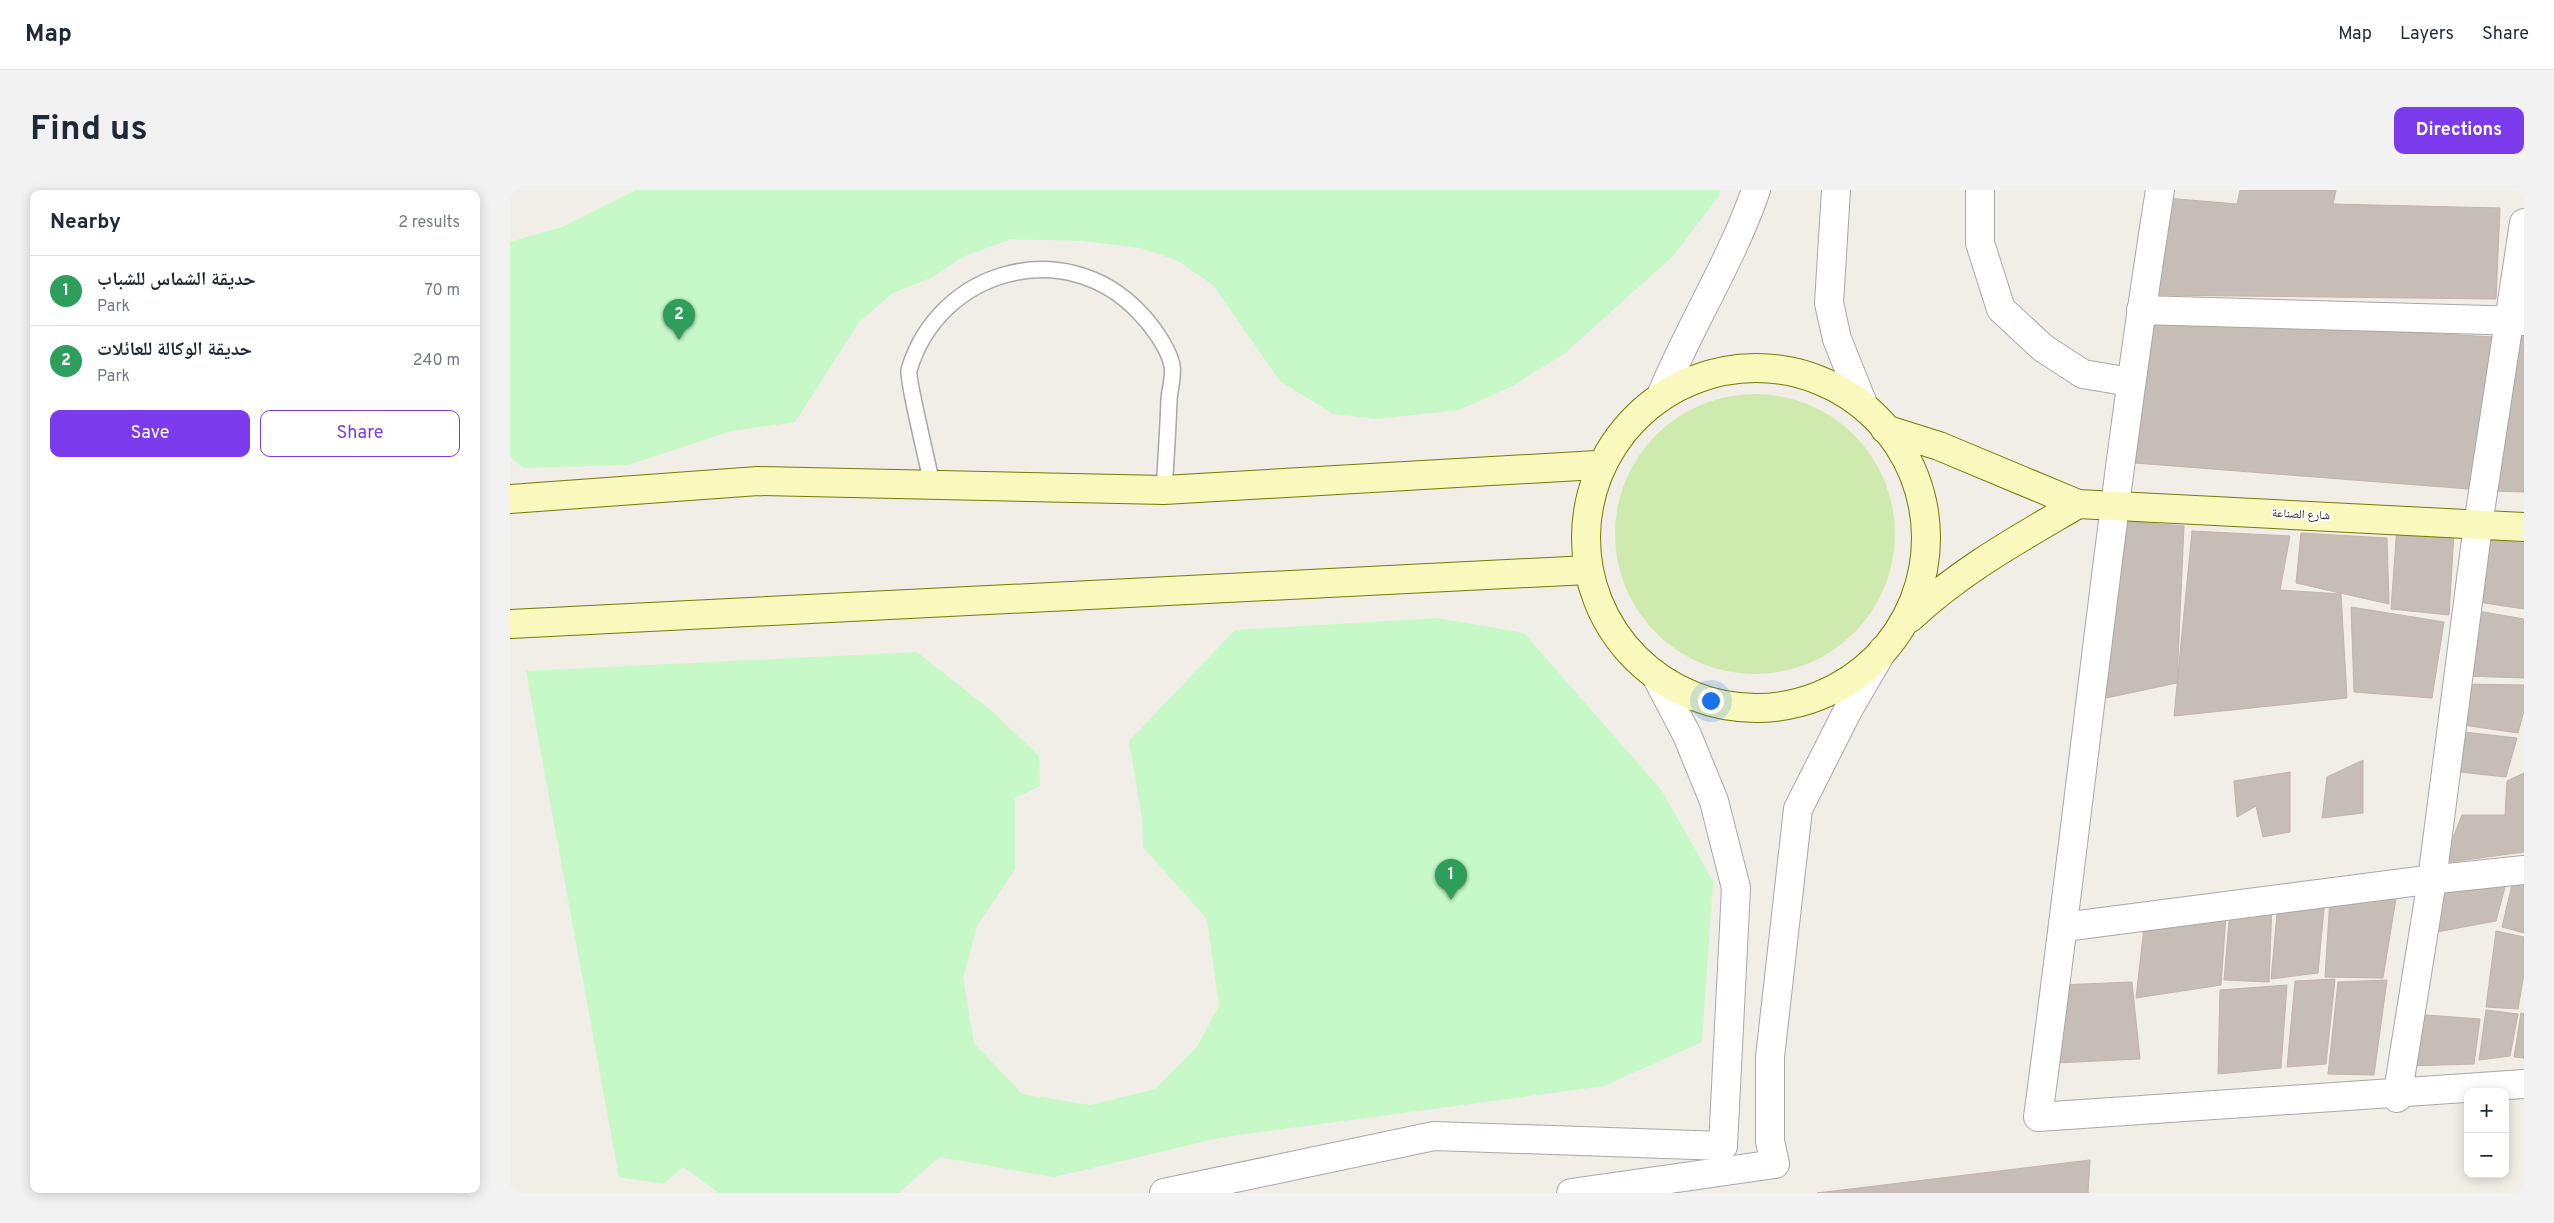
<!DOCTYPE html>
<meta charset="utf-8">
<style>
:root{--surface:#fff;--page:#f2f2f3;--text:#1f2937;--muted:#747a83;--line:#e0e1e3;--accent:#7c3aed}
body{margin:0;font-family:Overpass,"Noto Naskh Arabic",sans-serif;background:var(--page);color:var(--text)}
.controls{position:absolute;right:15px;bottom:15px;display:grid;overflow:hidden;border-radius:10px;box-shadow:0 2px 12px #0003}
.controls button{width:45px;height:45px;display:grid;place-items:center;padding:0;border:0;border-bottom:1px solid var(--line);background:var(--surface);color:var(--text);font:25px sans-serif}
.you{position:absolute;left:1200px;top:510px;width:18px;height:18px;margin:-12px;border:4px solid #fff;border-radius:50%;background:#1a73e8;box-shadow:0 0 0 8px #1a73e833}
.badge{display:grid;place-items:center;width:32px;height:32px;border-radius:50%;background:var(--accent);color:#fff;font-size:16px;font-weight:700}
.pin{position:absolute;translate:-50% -41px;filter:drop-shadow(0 1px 2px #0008)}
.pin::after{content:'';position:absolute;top:26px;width:18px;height:15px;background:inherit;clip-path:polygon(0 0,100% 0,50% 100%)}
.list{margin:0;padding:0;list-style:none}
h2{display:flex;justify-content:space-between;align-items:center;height:65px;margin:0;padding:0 20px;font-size:21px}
h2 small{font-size:16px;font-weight:400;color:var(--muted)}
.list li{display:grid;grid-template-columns:32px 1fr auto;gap:15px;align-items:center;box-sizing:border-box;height:70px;padding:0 20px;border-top:1px solid var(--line)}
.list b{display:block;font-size:19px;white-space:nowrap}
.list p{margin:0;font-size:16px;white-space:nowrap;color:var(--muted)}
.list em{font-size:16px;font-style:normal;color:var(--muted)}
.actions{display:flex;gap:10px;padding:15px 20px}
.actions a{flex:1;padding:11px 0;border:1px solid var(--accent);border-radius:10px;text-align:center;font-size:18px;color:var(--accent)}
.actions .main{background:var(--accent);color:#fff}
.map{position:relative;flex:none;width:2014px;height:1003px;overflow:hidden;border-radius:10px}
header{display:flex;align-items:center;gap:30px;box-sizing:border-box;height:70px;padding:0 25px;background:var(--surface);border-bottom:1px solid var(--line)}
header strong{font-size:24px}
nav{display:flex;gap:28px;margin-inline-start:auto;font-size:18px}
.intro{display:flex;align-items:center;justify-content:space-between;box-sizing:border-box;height:120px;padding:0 30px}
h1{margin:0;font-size:35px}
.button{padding:12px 22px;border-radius:10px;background:var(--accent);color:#fff;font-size:18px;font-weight:700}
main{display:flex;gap:30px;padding:0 30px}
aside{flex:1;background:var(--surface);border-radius:10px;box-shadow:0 2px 12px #0003}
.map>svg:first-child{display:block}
.grass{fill:#cfeaae}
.park{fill:#c6f9c7}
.building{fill:#c6bdb7;stroke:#c3b3aa}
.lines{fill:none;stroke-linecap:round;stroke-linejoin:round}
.lane-casing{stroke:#a8a8a8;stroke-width:18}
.street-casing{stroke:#a8a8a8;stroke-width:30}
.secondary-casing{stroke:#747a06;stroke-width:30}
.lane{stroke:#fff;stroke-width:15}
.street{stroke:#fff;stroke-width:28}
.secondary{stroke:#f9f9bd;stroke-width:28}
.labels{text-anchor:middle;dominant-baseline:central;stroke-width:4;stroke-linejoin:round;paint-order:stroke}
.street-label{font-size:12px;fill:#212121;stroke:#fff}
</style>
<header>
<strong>Map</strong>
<nav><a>Map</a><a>Layers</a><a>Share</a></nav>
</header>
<div class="intro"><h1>Find us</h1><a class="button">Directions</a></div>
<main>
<aside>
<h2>Nearby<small>2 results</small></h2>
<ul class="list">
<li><span class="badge" style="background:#2e9e5b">1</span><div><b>حديقة الشماس للشباب</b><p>Park</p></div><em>70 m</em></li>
<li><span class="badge" style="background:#2e9e5b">2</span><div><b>حديقة الوكالة للعائلات</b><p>Park</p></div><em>240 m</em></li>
</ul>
<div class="actions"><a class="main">Save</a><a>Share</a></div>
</aside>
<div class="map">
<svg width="2014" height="1003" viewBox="0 0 2014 1003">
<rect width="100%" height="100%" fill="#f1ede7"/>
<circle class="grass" cx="1245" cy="344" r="140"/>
<g class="park">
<polygon points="126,0 1210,0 1209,6 1163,66 1054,164 1002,196 949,220 867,229 823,224 770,191 703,95 668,71 631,58 572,51 501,49 455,66 420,88 383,103 349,132 285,232 221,241 118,275 13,278 0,267 0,52 52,37"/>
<polygon points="927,428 1014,443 1152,601 1203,691 1192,852 1094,896 713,947 544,987 429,967 389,1003 209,1003 173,977 153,994 109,987 16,481 407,462 484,523 529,566 530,596 505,608 505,679 467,736 453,788 464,853 512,904 580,915 645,899 687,857 709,816 697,729 633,657 632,628 619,551 725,440"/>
</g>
<g class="building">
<polygon points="1730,0 1826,0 1823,14 1990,18 1986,109 1645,105 1656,8 1727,14"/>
<polygon points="1641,129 1986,147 1959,299 1625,273"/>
<polygon points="2009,140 2014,140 2014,302 1982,301"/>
<polygon points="1611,331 1674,336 1667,493 1596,508"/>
<polygon points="1887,336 1944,343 1939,425 1881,419"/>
<polygon points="1682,341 1780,346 1770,400 1831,404 1837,508 1664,526"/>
<polygon points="1791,343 1877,348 1879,414 1786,393"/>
<polygon points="1969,349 2014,353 2014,419 1961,411"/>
<polygon points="1841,417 1934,432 1922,508 1844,502"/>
<polygon points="1962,420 2014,429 2014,488 1953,486"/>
<polygon points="1951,494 2014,495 2014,521 2008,543 1946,534"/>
<polygon points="1945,541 2007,548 1996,587 1940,581"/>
<polygon points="1853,570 1853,623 1812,628 1817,587"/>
<polygon points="1780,582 1780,642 1753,647 1746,616 1727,627 1724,591"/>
<polygon points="2014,583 2014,662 1933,673 1952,625 1995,625 1997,591"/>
<polygon points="1998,686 1986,731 1916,744 1925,695"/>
<polygon points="2004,686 2014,688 2014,743 1992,737"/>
<polygon points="1887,702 1873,788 1815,787 1820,707"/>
<polygon points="1815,709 1808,783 1761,789 1768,713"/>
<polygon points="1762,714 1759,792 1714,790 1720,720"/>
<polygon points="1716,725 1711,795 1626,808 1635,729"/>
<polygon points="1986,741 2014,747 2014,784 2008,819 1976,817"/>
<polygon points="1825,789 1816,874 1777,877 1785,791"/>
<polygon points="1877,790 1864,885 1818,884 1828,792"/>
<polygon points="1622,792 1630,869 1544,873 1549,795"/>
<polygon points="1777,795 1771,878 1708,884 1710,800"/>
<polygon points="1976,820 2008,824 2000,866 1969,870"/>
<polygon points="2011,823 2014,824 2014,868 2004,867"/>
<polygon points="1903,824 1970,829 1964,874 1898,876"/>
<polygon points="1580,970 1578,1003 1307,1003"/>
</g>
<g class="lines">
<defs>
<path id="lane" d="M422,295C419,278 397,189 399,180C429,79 555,45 628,121C641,134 658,157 662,175C664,185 660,199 659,209C658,240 656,270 654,300"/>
<g id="street">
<polyline points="1326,0 1319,113 1327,149 1353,214"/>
<polyline points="1470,0 1470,53 1491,119 1533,158 1573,184 1620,192"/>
<path d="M1650,0C1601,308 1570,618 1528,927L2014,894"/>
<polyline points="1631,120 2014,131"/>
<path d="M1150,208C1179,137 1221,72 1246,0"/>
<polyline points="1554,737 1909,691 2014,680"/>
<polyline points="1887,908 1922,690 1968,335 2014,33"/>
<polyline points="654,1003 924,946 1213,956 1226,698 1204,611 1177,545 1146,486"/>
<polyline points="1061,1003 1265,974 1260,951 1260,867 1288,619 1338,520 1373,460"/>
</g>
<g id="secondary">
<circle cx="1246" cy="348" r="170"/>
<polyline points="1375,239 1429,256 1568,314 2014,337"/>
<polyline points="0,309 248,291 654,300 1087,275"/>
<path d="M1400,428C1453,379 1507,350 1568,314"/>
<polyline points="0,434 1078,380"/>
</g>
</defs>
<use href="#lane" class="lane-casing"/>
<use href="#street" class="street-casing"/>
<use href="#secondary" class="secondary-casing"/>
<use href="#lane" class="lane"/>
<use href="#street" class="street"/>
<use href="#secondary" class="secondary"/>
</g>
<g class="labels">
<g class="street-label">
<text transform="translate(1791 325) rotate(3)">شارع الصناعة</text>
</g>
</g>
</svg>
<div class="controls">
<button>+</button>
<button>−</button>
</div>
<div class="you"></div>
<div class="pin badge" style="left:941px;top:710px;background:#2e9e5b">1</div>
<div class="pin badge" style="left:169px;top:150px;background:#2e9e5b">2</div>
</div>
</main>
